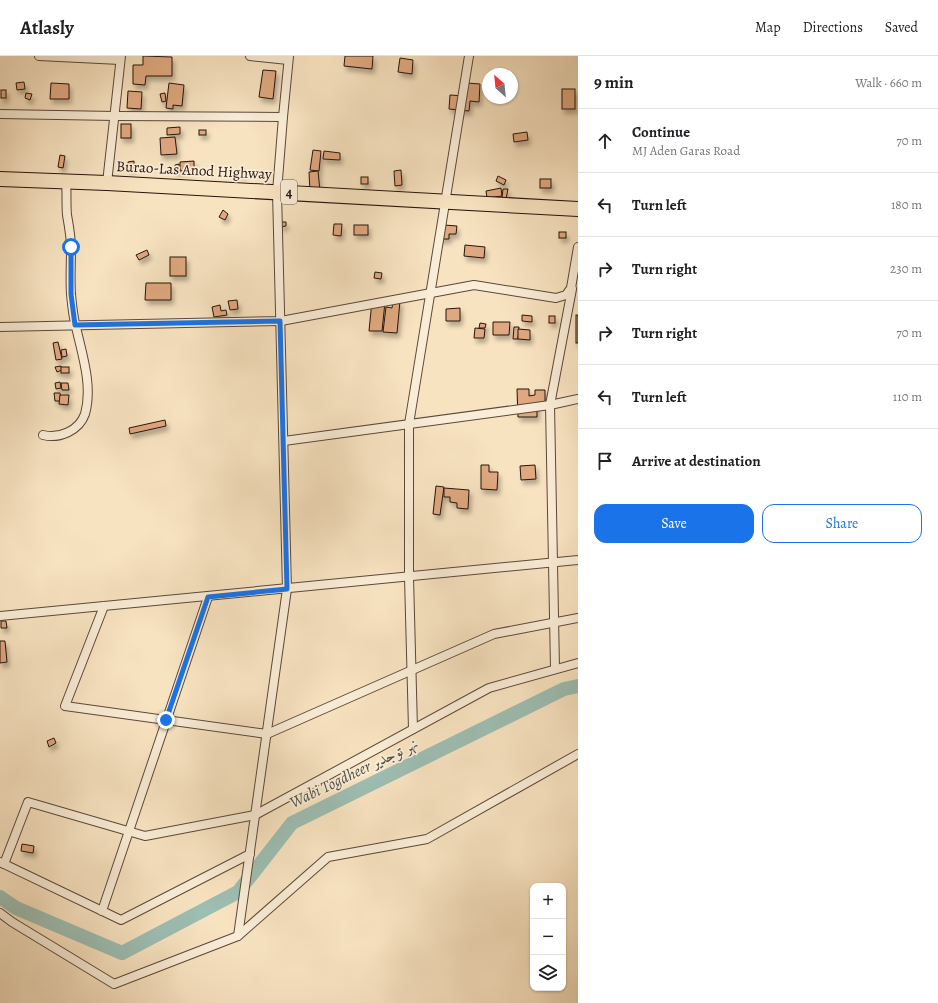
<!DOCTYPE html>
<meta charset="utf-8">
<style>
:root{--surface:#fff;--page:#f2f2f2;--text:#202124;--muted:#757577;--line:#e0e0e0;--accent:#1a73e8}
body{margin:0;font-family:Alegreya,Amiri,serif;background:var(--page);color:var(--text)}
.controls{position:absolute;right:12px;bottom:12px;display:grid;overflow:hidden;border-radius:8px;box-shadow:0 1px 3px #0004}
.controls button{width:36px;height:36px;display:grid;place-items:center;padding:0;border:0;border-bottom:1px solid var(--line);background:var(--surface);color:var(--text);font:20px sans-serif}
.compass{position:absolute;left:482px;top:12px;width:36px;height:36px;border-radius:50%;background:var(--surface);box-shadow:0 1px 3px #0004;rotate:333deg}
.stop{position:absolute;width:12px;height:12px;margin:-9px;border:3px solid #1a73e8;border-radius:50%;background:#fff}
.stop.end{background:#1a73e8;border-color:#fff;box-shadow:0 1px 4px #0008}
.list{margin:0;padding:0;list-style:none}
h2{display:flex;justify-content:space-between;align-items:center;height:52px;margin:0;padding:0 16px;font-size:17px}
h2 small{font-size:13px;font-weight:400;color:var(--muted)}
.list li{display:grid;grid-template-columns:26px 1fr auto;gap:12px;align-items:center;box-sizing:border-box;height:64px;padding:0 16px;border-top:1px solid var(--line)}
.list b{display:block;font-size:15px;white-space:nowrap}
.list p{margin:0;font-size:13px;white-space:nowrap;color:var(--muted)}
.list em{font-size:13px;font-style:normal;color:var(--muted)}
.actions{display:flex;gap:8px;padding:12px 16px}
.actions a{flex:1;padding:9px 0;border:1px solid var(--accent);border-radius:12px;text-align:center;font-size:14px;color:var(--accent)}
.actions .main{background:var(--accent);color:#fff}
.icon{flex:none;width:22px;height:22px;fill:none;stroke:currentColor;stroke-width:2;stroke-linecap:round;stroke-linejoin:round}
.map{position:relative;flex:none;width:578px;height:947px;overflow:hidden}
header{display:flex;align-items:center;gap:24px;box-sizing:border-box;height:56px;padding:0 20px;background:var(--surface);border-bottom:1px solid var(--line)}
header strong{font-size:19px}
nav{display:flex;gap:22px;margin-inline-start:auto;font-size:14px}
main{display:flex}
aside{flex:1;background:var(--surface)}
.map>svg:first-child{display:block}
.lines{fill:none;stroke-linecap:round;stroke-linejoin:round}
.river{stroke:#9dbeb3;stroke-width:14}
.building{fill:#e0a880;stroke:#27140b;filter:url(#shadow)}
.minor-casing{stroke:#5b4838;stroke-width:10}
.trunk-casing{stroke:#27140b;stroke-width:16}
.minor{stroke:#faedd7;stroke-width:8}
.trunk{stroke:#f8e3c1;stroke-width:14}
.route{stroke:#1a73e8;stroke-width:5}
.labels{text-anchor:middle;dominant-baseline:central;stroke-width:3.5;stroke-linejoin:round;paint-order:stroke}
.shield{fill:#faedd7;stroke:#665548;stroke-width:1}
.shield-label{font-size:14px;font-weight:bold;fill:#27140b}
.street-label{font-size:15px;fill:#27140b;stroke:#faedd7}
.water-label{font-size:16px;font-style:italic;fill:#505046;stroke:#faedd7}
</style>
<header>
<strong>Atlasly</strong>
<nav><a>Map</a><a>Directions</a><a>Saved</a></nav>
</header>
<main>
<div class="map">
<svg width="578" height="947" viewBox="0 0 578 947">
<defs>
<filter id="shadow"><feDropShadow dx="2.5" dy="4.5" stdDeviation="2" flood-color="#0004"/></filter>
</defs>
<rect width="100%" height="100%" fill="#f8e3c1"/>
<filter id="stains"><feTurbulence type="fractalNoise" baseFrequency=".005" numOctaves="4"/><feColorMatrix values="0 0 0 0 .2 0 0 0 0 .09 0 0 0 0 .02 0 0 0 .5 -.17"/></filter>
<radialGradient id="worn" r=".72"><stop offset=".6" stop-color="#630" stop-opacity="0"/><stop offset="1" stop-color="#630" stop-opacity=".3"/></radialGradient>
<g class="lines">
<polyline class="river" points="0,841 16,852 122,897 238,836 292,767 564,633 578,630"/>
</g>
<g class="building">
<polygon points="143,0 172,1 172,20 146,20 145,29 133,28 133,9 143,9"/>
<polygon points="345,0 373,0 372,13 344,10"/>
<polygon points="400,2 413,4 412,18 398,16"/>
<polygon points="263,14 276,15 273,43 259,41"/>
<polygon points="24,26 25,33 17,34 16,27"/>
<polygon points="51,27 69,28 69,43 50,43"/>
<polygon points="169,27 184,29 182,50 173,49 173,53 166,52"/>
<polygon points="467,27 480,28 479,46 470,45 469,55 449,53 450,39 465,40"/>
<rect x="562" y="33" width="13" height="20"/>
<rect x="1" y="34" width="5" height="8"/>
<polygon points="128,35 142,36 141,53 127,52"/>
<polygon points="26,37 32,38 30,44 25,42"/>
<polygon points="165,37 166,45 162,46 160,38"/>
<rect x="121" y="68" width="10" height="14"/>
<polygon points="180,71 180,78 167,79 167,72"/>
<rect x="199" y="74" width="7" height="5"/>
<polygon points="527,76 528,84 514,86 513,78"/>
<polygon points="175,81 177,98 161,99 160,82"/>
<polygon points="313,94 321,95 319,115 310,114"/>
<polygon points="324,95 340,97 340,104 323,103"/>
<polygon points="60,99 65,100 63,112 58,111"/>
<polygon points="134,105 134,112 128,113 128,106"/>
<polygon points="194,105 194,114 180,115 180,106"/>
<polygon points="179,108 179,116 175,116 175,109"/>
<polygon points="240,113 245,113 244,119 239,118"/>
<polygon points="401,114 402,129 395,130 394,115"/>
<polygon points="318,115 320,135 310,135 309,116"/>
<polygon points="498,120 506,124 504,129 496,125"/>
<rect x="361" y="121" width="7" height="7"/>
<rect x="540" y="123" width="11" height="9"/>
<polygon points="501,132 502,140 487,142 486,135"/>
<polygon points="503,133 508,133 506,143 502,142"/>
<polygon points="223,154 228,158 225,164 219,161"/>
<polygon points="280,166 286,166 286,170 280,171"/>
<polygon points="334,168 342,168 341,180 333,179"/>
<rect x="354" y="169" width="14" height="10"/>
<polygon points="444,169 457,170 456,178 449,178 449,183 436,183"/>
<rect x="559" y="176" width="7" height="6"/>
<polygon points="465,189 485,191 484,202 464,200"/>
<polygon points="147,194 149,199 139,204 136,199"/>
<rect x="170" y="201" width="16" height="19"/>
<polygon points="375,216 382,217 381,223 374,222"/>
<polygon points="146,227 171,227 171,244 145,244"/>
<polygon points="237,244 238,253 230,254 228,245"/>
<polygon points="372,245 385,246 382,275 369,275"/>
<polygon points="393,245 400,245 397,277 383,276 386,251 392,252"/>
<polygon points="220,249 221,255 226,254 227,259 214,261 212,251"/>
<polygon points="460,252 460,265 446,265 446,253"/>
<polygon points="522,259 532,260 532,266 522,265"/>
<rect x="576" y="259" width="2" height="28"/>
<rect x="549" y="260" width="6" height="7"/>
<polygon points="493,266 510,266 509,279 493,279"/>
<polygon points="480,267 486,268 485,272 479,272"/>
<polygon points="514,271 519,271 518,283 513,283"/>
<polygon points="475,272 485,273 484,282 474,282"/>
<polygon points="518,273 530,274 530,284 518,283"/>
<polygon points="58,286 62,303 56,304 53,287"/>
<polygon points="66,293 67,300 62,301 61,294"/>
<polygon points="61,310 62,314 57,316 55,311"/>
<rect x="61" y="311" width="8" height="6"/>
<polygon points="60,326 61,332 56,333 55,327"/>
<polygon points="61,327 68,327 69,334 62,334"/>
<polygon points="517,333 529,333 529,340 535,339 535,334 545,334 545,347 537,347 537,361 518,361"/>
<polygon points="54,337 60,337 61,345 55,345"/>
<polygon points="60,339 69,339 68,349 59,348"/>
<polygon points="165,364 166,370 130,378 129,372"/>
<polygon points="481,409 489,409 489,416 498,416 497,434 481,433"/>
<polygon points="535,409 536,423 521,424 520,410"/>
<polygon points="436,430 444,431 440,459 433,458"/>
<polygon points="444,432 469,434 468,453 457,452 457,447 450,446 450,441 444,441"/>
<polygon points="1,565 6,565 7,572 1,572"/>
<polygon points="0,585 5,585 7,606 0,607"/>
<polygon points="54,682 56,687 49,691 47,685"/>
<polygon points="22,788 34,790 33,797 21,795"/>
</g>
<g class="lines">
<defs>
<g id="minor">
<polyline points="39,0 120,4"/>
<polyline points="250,0 288,4"/>
<polyline points="0,58 115,60 283,61"/>
<polyline points="107,127 121,0"/>
<polyline points="0,271 281,265 474,229 556,242 566,239 571,232 578,191"/>
<path d="M43,379C59,383 79,375 85,358C93,330 82,298 76,271C73,261 72,249 71,238C70,223 71,208 71,192C71,181 69,170 67,159C66,148 67,137 66,126"/>
<polyline points="284,385 550,349 578,343"/>
<polyline points="104,550 65,650 267,678 494,578 578,562"/>
<polyline points="0,560 578,504"/>
<polyline points="555,613 550,349 572,233"/>
<polyline points="413,673 409,521 409,368 469,0"/>
<polyline points="0,806 121,864 250,798"/>
<polyline points="4,808 28,746 145,780 255,759 489,632 578,607"/>
<polyline points="102,855 208,541"/>
<polyline points="0,857 12,866 114,928 238,880 328,801 427,783 578,698"/>
<polyline points="238,880 287,533 277,136 283,61 289,0"/>
</g>
<polyline id="trunk" points="0,123 107,127 578,153"/>
</defs>
<use href="#minor" class="minor-casing"/>
<use href="#trunk" class="trunk-casing"/>
<use href="#minor" class="minor"/>
<use href="#trunk" class="trunk"/>
</g>
<g class="lines">
<polyline class="route" points="71,191 71,238 75,269 280,265 287,533 208,541 166,664"/>
</g>
<g class="labels">
<rect class="shield" x="281" y="124" width="16" height="24" rx="3"/>
<g class="shield-label">
<text x="289" y="136">4</text>
</g>
<g class="street-label">
<text transform="translate(194 114) rotate(3)">Burao-Las Anod Highway</text>
</g>
<g class="water-label">
<text transform="translate(354 717) rotate(-26)">Wabi Togdheer نهر توجدير</text>
</g>
</g>
<rect width="100%" height="100%" filter="url(#stains)"/>
<rect width="100%" height="100%" fill="url(#worn)"/>
</svg>
<div class="controls">
<button>+</button>
<button>−</button>
<button><svg class="icon" aria-label="layers" viewBox="0 0 24 24"><path d="M12 4l9 5-9 5-9-5zM3 14l9 5 9-5"/></svg></button>
</div>
<svg class="compass" viewBox="-18 -18 36 36"><path d="M0-13l5 13h-10z" fill="#e53935"/><path d="M0 13l5-13h-10z" fill="#757577"/></svg>
<div class="stop" style="left:71px;top:191px"></div>
<div class="stop end" style="left:166px;top:664px"></div>
</div>
<aside>
<h2>9 min<small>Walk · 660 m</small></h2>
<ul class="list">
<li><svg class="icon" aria-label="ahead" viewBox="0 0 24 24"><path d="M12 20V5M6 11l6-6 6 6"/></svg><div><b>Continue</b><p>MJ Aden Garas Road</p></div><em>70 m</em></li>
<li><svg class="icon" aria-label="left" viewBox="0 0 24 24"><path d="M17 20v-9H6M10 6l-5 5 5 5"/></svg><div><b>Turn left</b></div><em>180 m</em></li>
<li><svg class="icon" aria-label="right" viewBox="0 0 24 24"><path d="M7 20v-9h11M14 6l5 5-5 5"/></svg><div><b>Turn right</b></div><em>230 m</em></li>
<li><svg class="icon" aria-label="right" viewBox="0 0 24 24"><path d="M7 20v-9h11M14 6l5 5-5 5"/></svg><div><b>Turn right</b></div><em>70 m</em></li>
<li><svg class="icon" aria-label="left" viewBox="0 0 24 24"><path d="M17 20v-9H6M10 6l-5 5 5 5"/></svg><div><b>Turn left</b></div><em>110 m</em></li>
<li><svg class="icon" aria-label="arrive" viewBox="0 0 24 24"><path d="M6 21V4h12l-3 4 3 4H6"/></svg><div><b>Arrive at destination</b></div></li>
</ul>
<div class="actions"><a class="main">Save</a><a>Share</a></div>
</aside>
</main>
